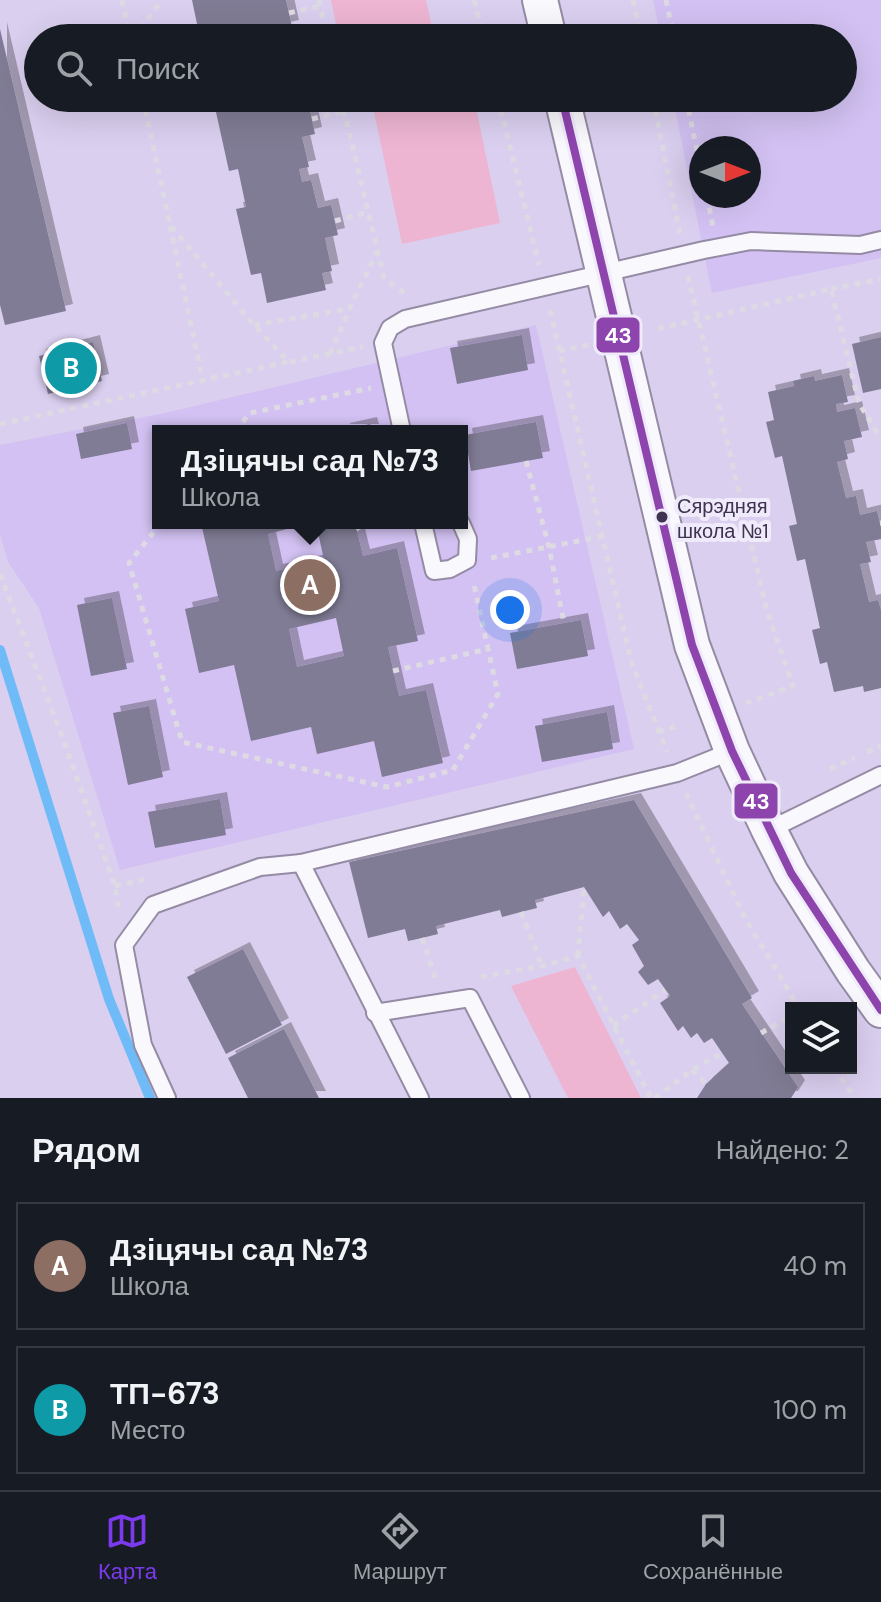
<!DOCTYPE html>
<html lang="ru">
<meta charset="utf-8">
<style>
:root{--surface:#171b24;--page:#242831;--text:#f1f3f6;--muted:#9ea1a6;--line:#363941;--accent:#7c3aed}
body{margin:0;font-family:"DM Sans",sans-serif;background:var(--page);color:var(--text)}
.controls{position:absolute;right:24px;bottom:24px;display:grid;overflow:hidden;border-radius:0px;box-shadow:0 8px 32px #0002}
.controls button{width:72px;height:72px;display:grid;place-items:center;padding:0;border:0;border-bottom:2px solid var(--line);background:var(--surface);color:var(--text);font:40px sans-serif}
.compass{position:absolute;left:689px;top:136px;width:72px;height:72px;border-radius:50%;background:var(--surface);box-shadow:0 8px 32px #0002;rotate:90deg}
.you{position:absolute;left:510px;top:610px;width:28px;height:28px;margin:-20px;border:6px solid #fff;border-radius:50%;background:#1a73e8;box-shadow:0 0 0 12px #1a73e833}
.badge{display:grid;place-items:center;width:52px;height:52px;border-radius:50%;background:var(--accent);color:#fff;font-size:26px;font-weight:700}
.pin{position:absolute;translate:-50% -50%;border:4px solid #fff;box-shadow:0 2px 8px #0006}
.popup{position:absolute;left:152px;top:425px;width:316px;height:104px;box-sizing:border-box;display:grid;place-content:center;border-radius:0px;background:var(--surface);filter:drop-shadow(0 2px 6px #0005);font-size:26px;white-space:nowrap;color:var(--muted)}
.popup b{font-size:30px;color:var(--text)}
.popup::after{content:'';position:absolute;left:50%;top:100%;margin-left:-16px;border:16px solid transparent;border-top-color:var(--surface)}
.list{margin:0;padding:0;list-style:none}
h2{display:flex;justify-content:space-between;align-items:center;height:104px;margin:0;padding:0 32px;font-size:34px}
h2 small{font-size:26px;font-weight:400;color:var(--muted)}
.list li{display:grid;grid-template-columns:52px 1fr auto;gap:24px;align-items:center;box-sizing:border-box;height:128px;margin:0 16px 16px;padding:0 16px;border:2px solid var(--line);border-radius:0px}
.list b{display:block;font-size:30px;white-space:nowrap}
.list p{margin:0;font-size:26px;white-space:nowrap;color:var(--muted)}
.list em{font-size:26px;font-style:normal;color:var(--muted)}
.icon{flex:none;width:44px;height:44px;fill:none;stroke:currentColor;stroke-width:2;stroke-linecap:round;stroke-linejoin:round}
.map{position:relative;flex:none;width:881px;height:1098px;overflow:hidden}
.search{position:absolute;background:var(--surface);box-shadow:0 8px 32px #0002;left:24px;right:24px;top:24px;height:88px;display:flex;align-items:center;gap:20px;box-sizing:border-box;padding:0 28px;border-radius:44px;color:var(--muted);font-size:30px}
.sheet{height:392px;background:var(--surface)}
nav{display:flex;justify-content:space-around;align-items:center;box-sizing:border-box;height:112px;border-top:2px solid var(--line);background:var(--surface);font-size:22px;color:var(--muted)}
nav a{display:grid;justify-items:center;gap:4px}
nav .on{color:var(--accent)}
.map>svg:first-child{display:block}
.built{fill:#d2c1f2;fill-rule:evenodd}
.green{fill:#edb5d2}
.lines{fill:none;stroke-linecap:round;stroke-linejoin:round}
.stream{stroke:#6fbbf7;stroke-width:10}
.building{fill:#807b95;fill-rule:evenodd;filter:url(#shadow)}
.service-casing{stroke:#958ba5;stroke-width:20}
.minor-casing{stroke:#958ba5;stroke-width:38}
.path{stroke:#dddae4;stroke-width:5;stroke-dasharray:6 6;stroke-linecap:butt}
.service{stroke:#f9f8fd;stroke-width:16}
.minor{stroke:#f9f8fd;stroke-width:34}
.bus-1-casing{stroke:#f0ebfa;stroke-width:14}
.bus-1{stroke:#8e44ad;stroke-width:8}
.bus-dot{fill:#3e3350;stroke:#f0ebfa;stroke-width:3}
.labels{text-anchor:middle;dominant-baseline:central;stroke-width:8;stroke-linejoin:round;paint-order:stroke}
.bus-label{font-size:20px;fill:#3e3350;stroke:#f0ebfa;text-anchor:start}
.line-badge{stroke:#f0ebfa;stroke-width:3}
.badge-label{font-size:22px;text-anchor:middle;font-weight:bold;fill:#fff}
</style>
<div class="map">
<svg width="881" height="1098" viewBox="0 0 881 1098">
<defs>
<filter id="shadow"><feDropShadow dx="7" dy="-7" stdDeviation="0" flood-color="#0004"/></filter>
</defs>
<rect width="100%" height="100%" fill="#dacfef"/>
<g class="built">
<path d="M653,0H881V258L712,293L673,98H843V38H661ZM701,148H749V196H701Z"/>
<path d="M536,325L634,749L120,870L39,608L8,562L0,534V445L165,413ZM158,431H462V523H158Z"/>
</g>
<g class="green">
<polygon points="331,0 426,0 434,38 339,38"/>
<polygon points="371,98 474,98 500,223 402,244"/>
<polygon points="575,967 641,1098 568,1098 511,986"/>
</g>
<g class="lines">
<polyline class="stream" points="0,650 109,999 150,1098"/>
</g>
<g class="building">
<polygon points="192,0 286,0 292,27 278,30 280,38 200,38"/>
<polygon points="0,29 66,311 5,325 0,305"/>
<polygon points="222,98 293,98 295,105 308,102 315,134 302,137 309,167 299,169 302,182 311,180 318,208 331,205 338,235 325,238 332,271 322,273 326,290 267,303 261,273 251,275 236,209 246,207 238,169 229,171 214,103 223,101"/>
<polygon points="522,335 528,370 457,384 450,348"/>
<polygon points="881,337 881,389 863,393 852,344"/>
<polygon points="93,342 102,381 48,394 39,356"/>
<polygon points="842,375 848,402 836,404 837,412 855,408 862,437 844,441 848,459 837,462 846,498 856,496 860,515 877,511 881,528 881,539 866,542 871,562 860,564 869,602 878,600 881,610 881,688 864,692 863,686 834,692 827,662 820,664 812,630 820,628 805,559 797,561 789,526 797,524 782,456 775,458 766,422 774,420 768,392 794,386 793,381 814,376 815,381"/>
<polygon points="536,422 543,458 471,471 465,435"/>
<polygon points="127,423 132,449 81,459 76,434"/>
<polygon points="370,424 372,431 343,431 343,430"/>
<path d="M201,523H310L268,534L276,571L324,560L316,523H355L363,556L397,548L418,641L388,647L399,696L426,690L443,763L382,777L374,741L317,754L311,727L251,741L234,665L199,673L185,609L219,601ZM336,618L344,656L297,667L289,629Z"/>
<polygon points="112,598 127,669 91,676 77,605"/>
<polygon points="581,620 588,656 517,669 510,633"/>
<polygon points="149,706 163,777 128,785 113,713"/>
<polygon points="607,712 613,749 542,762 535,726"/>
<polygon points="220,799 226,835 155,848 148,812"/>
<polygon points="634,800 752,998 742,1004 798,1087 791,1098 697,1098 706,1084 729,1063 712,1038 704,1043 697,1033 691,1038 683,1026 678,1031 660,1003 670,996 658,979 648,985 638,972 644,966 632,945 639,940 627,924 620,929 609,911 603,917 584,887 535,900 537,908 521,912 502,917 500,910 436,926 438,934 422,938 408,941 405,929 368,938 349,862"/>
<polygon points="243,949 282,1025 226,1054 187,977"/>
<polygon points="284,1029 319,1098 248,1098 228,1058"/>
</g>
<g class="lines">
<defs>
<g id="service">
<polyline points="402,431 383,343 390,328 405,319 704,250 751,241 860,245 881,240"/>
<polyline points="423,523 434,571 450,569 467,560 468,539 461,523"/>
<polyline points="769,830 881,775"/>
<polyline points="375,1013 470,998 521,1098"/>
<polyline points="167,1098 143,1045 124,945 153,905 260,867 301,863"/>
<polyline points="420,1098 301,863 677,773 732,751"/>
</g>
<g id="minor">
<polyline points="540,0 549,38"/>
<polyline points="562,98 692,645 732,751 769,830 791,873 853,971 881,1010"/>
</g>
</defs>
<use href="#service" class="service-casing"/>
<use href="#minor" class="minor-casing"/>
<g class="path">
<polyline points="122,0 130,38"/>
<polyline points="319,0 327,38"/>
<polyline points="474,0 484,38"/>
<polyline points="633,0 641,38"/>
<polyline points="666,0 674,38"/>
<polyline points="289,13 320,6"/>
<polyline points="133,38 162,0"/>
<polyline points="143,98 170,225 254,325 289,362 363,347"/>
<polyline points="341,98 384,278 408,296"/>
<polyline points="498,98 539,265"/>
<polyline points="653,98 680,234"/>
<polyline points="686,98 701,169"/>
<polyline points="312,119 344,111"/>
<polyline points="707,196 713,227"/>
<polyline points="335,221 368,212"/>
<polyline points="170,226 203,381"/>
<polyline points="688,276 767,611 793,686 746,703"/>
<polyline points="831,289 881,279"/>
<polyline points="550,310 631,661 667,752"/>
<polyline points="254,325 349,309 377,252"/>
<polyline points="658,329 831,289 859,403 881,439"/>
<polyline points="559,351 589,345"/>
<polyline points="330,354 349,310"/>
<polyline points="0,424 288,362"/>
<polyline points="235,431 250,413 371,388"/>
<polyline points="526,461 549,547 564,623"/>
<polyline points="161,523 129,563 182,742 387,787 453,770 498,694 488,649"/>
<polyline points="880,523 881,523"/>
<polyline points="356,529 367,523"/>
<polyline points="491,558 604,536"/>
<polyline points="0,574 62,736 115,886 119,912"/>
<polyline points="393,671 488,649 473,580"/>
<polyline points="658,732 679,725"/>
<polyline points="867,752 881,746"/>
<polyline points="830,769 855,758"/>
<polyline points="686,793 744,916 799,1008"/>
<polyline points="115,886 146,879"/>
<polyline points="521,912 542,966"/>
<polyline points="422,938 436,980"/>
<polyline points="578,956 584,887"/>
<polyline points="481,977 542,966 578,956 651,1098"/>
<polyline points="613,1026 665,990"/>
<polyline points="761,1033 791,1016"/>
<polyline points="834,1068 855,1098"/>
<polyline points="692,1070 706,1084"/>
<polyline points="655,1098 692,1070 722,1053"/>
</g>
<use href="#service" class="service"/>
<use href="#minor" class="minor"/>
<defs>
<polyline id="bus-1" points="562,98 692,645 732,751 791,873 881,1010"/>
</defs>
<use href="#bus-1" class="bus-1-casing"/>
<use href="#bus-1" class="bus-1"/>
</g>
<circle class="bus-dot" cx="662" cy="517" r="7"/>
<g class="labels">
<g class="bus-label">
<text x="677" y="506">Сярэдняя<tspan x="677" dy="25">школа №1</tspan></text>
</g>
</g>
<g class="line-badge">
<rect x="595" y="316" width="46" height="38" rx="8" fill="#8e44ad"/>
<rect x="733" y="782" width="46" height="38" rx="8" fill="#8e44ad"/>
</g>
<g class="badge-label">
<text x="618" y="343">43</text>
<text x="756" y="809">43</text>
</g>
</svg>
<div class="controls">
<button><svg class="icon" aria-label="layers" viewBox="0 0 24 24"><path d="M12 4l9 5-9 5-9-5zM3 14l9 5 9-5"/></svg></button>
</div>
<svg class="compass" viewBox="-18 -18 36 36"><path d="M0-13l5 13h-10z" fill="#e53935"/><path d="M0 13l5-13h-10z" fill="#9ea1a6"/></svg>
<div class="you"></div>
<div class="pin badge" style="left:310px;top:585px;background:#8d6e63">A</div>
<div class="popup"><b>Дзіцячы сад №73</b>Школа</div>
<div class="pin badge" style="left:71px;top:368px;background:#0f9aa8">B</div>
<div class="search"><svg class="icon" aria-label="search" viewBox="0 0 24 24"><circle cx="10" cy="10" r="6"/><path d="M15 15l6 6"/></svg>Поиск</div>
</div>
<section class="sheet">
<h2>Рядом<small>Найдено: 2</small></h2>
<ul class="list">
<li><span class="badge" style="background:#8d6e63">A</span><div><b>Дзіцячы сад №73</b><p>Школа</p></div><em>40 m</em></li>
<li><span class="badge" style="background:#0f9aa8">B</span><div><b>ТП-673</b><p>Место</p></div><em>100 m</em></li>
</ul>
</section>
<nav>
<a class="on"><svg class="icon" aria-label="map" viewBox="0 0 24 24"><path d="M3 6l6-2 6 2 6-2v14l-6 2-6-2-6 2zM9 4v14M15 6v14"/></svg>Карта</a>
<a><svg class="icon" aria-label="directions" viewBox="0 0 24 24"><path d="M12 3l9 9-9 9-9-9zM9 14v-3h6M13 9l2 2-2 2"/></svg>Маршрут</a>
<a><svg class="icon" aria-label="saved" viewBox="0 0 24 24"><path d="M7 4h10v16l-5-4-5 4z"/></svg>Сохранённые</a>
</nav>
